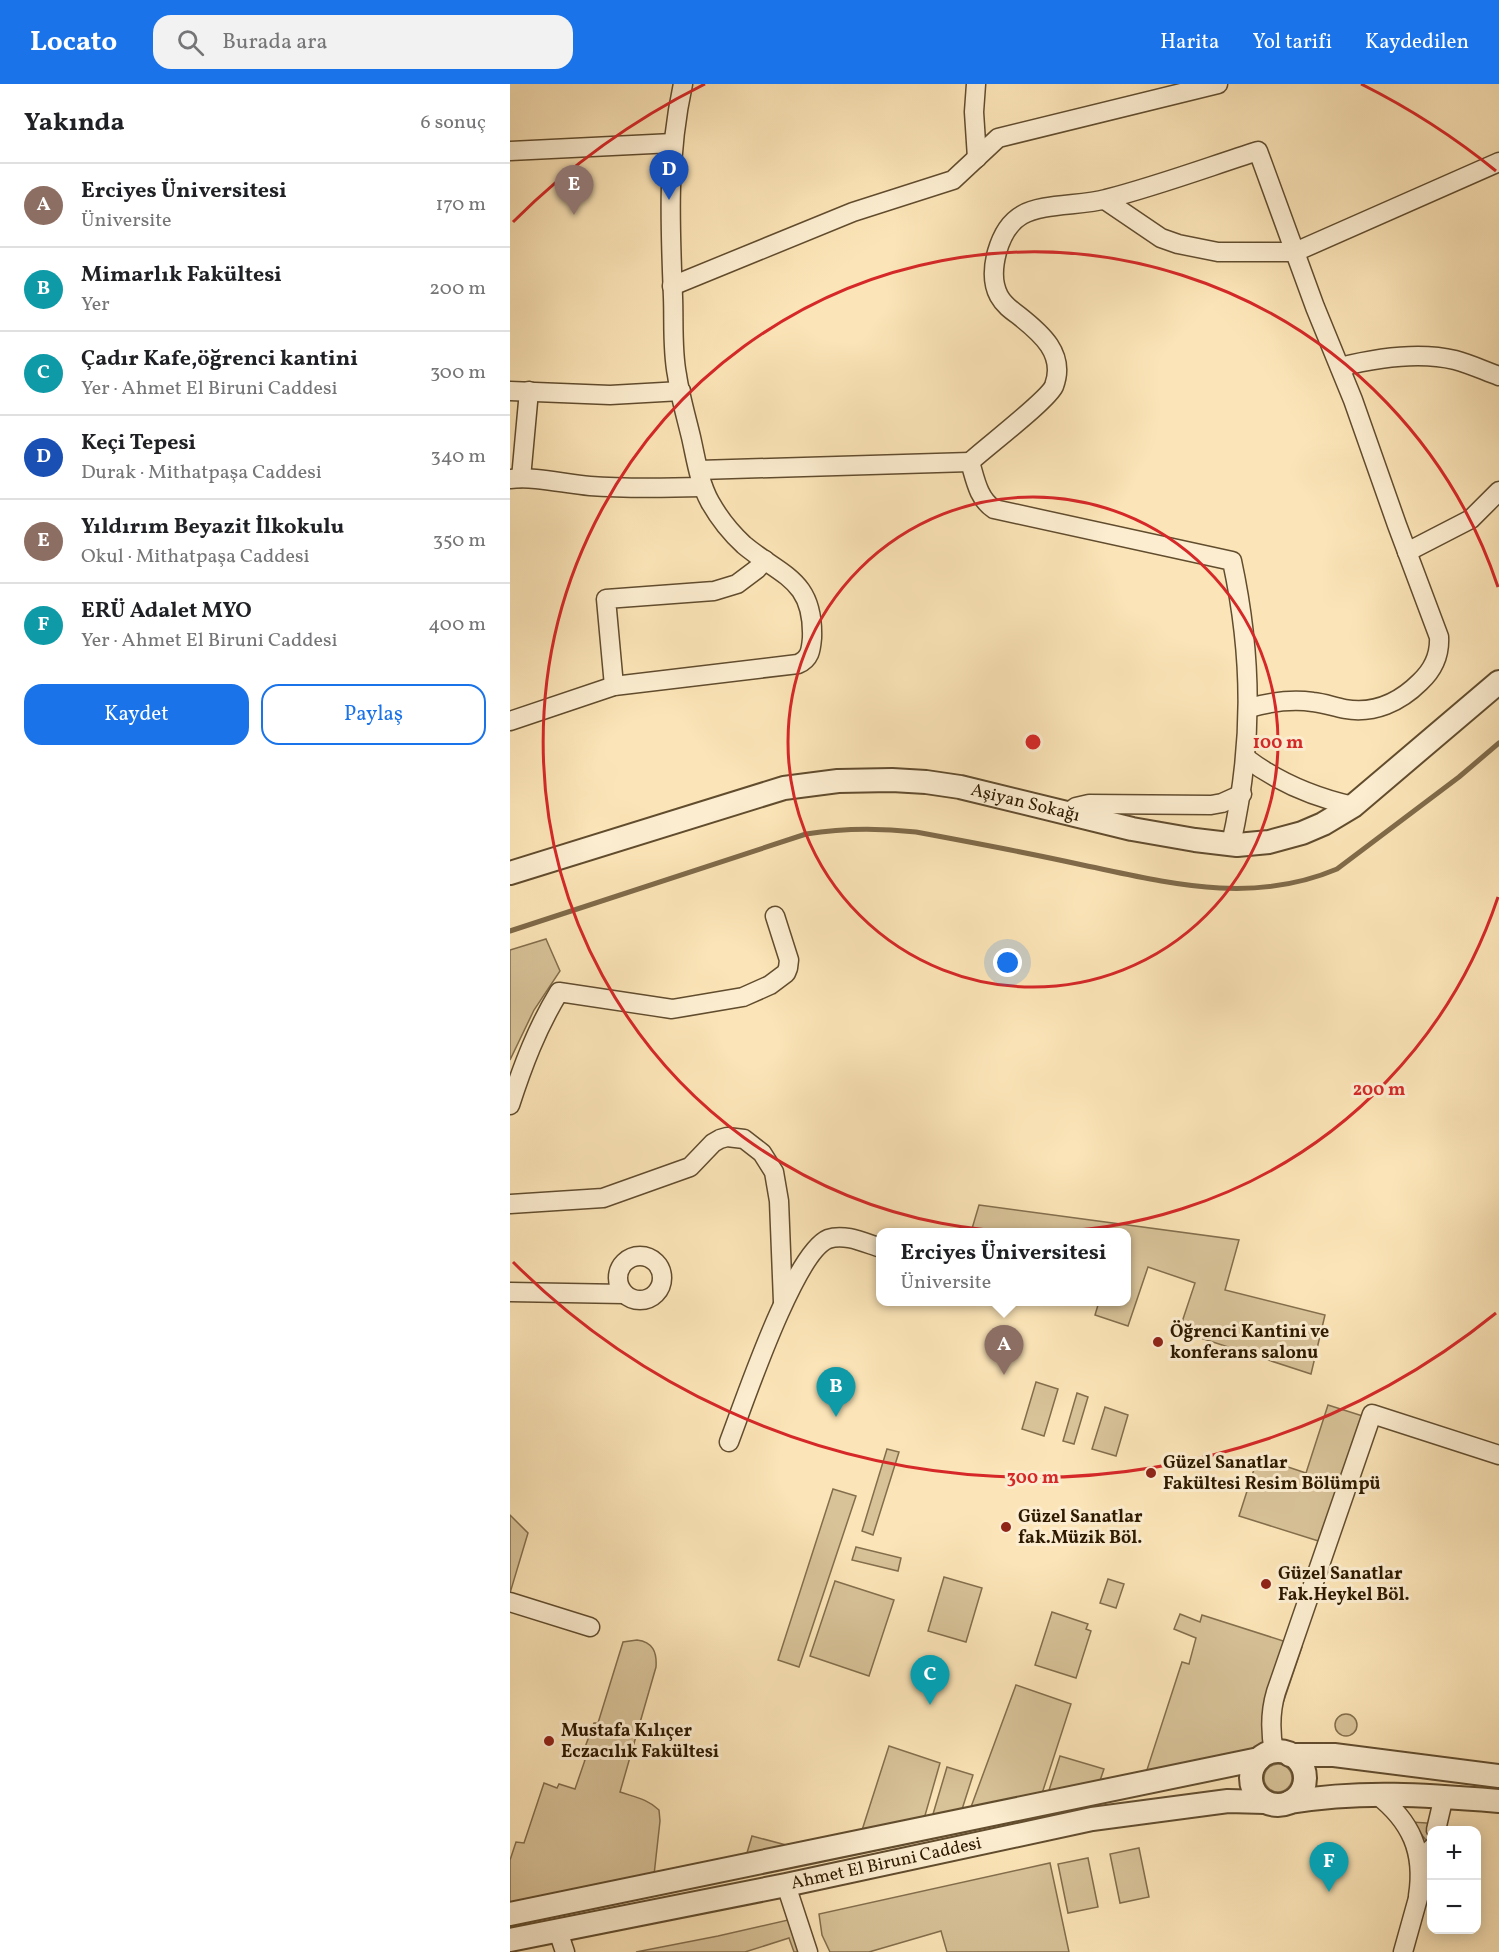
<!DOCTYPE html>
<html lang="tr">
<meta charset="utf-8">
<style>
:root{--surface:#fff;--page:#f2f2f2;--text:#202124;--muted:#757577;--line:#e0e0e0;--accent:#1a73e8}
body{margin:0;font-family:Vollkorn,serif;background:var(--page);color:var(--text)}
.controls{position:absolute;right:18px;bottom:18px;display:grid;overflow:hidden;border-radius:12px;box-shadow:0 3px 15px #0003}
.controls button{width:54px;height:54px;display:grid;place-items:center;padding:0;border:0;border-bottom:2px solid var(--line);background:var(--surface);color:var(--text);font:30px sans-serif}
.you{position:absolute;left:498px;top:879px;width:21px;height:21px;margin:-15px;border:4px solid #fff;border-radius:50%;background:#1a73e8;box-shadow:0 0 0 9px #1a73e833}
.badge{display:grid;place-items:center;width:39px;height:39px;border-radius:50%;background:var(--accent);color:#fff;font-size:20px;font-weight:700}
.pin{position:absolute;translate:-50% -50px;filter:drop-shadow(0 2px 3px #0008)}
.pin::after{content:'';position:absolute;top:32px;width:21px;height:18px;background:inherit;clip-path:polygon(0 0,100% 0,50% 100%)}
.popup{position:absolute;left:366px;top:1144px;width:255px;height:78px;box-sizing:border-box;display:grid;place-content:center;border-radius:12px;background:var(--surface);filter:drop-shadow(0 2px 4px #0005);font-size:20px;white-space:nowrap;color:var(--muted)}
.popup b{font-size:22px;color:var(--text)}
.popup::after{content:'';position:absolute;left:50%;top:100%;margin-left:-12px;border:12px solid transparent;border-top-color:var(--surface)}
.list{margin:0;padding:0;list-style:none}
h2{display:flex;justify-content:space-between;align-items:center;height:78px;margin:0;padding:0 24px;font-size:26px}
h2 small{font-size:20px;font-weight:400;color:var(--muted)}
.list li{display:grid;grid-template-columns:39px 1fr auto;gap:18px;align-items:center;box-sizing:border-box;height:84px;padding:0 24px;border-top:2px solid var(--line)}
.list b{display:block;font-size:22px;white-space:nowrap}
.list p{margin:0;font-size:20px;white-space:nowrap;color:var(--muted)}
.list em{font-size:20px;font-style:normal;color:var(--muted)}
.actions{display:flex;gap:12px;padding:18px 24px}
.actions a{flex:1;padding:14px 0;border:2px solid var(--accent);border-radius:18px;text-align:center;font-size:21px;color:var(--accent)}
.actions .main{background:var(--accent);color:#fff}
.icon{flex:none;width:33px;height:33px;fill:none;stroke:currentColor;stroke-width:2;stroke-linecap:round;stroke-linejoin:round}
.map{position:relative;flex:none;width:989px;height:1868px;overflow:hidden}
header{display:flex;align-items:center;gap:36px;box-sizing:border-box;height:84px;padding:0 30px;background:var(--accent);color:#fff}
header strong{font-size:28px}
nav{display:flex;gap:33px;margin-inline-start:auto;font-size:21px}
.search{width:420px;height:54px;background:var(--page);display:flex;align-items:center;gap:15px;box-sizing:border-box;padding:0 21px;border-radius:18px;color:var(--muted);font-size:22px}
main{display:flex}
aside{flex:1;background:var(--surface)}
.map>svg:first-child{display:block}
.green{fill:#d8c298;stroke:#836e4c;stroke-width:1.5}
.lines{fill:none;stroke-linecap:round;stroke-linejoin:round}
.stream{stroke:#7f6a49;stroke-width:5}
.minor-casing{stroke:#614c2e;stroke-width:21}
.tertiary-casing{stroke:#614c2e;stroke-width:26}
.minor{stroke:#fcedd0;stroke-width:18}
.tertiary{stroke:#fcedd0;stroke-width:22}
.ring{fill:none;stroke:#d62828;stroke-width:3}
.poi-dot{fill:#8f2418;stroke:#fcedd0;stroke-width:2}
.labels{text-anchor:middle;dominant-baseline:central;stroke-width:6;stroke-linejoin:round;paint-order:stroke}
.street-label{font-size:18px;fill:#2e1a00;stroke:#fcedd0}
.poi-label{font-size:18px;font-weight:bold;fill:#2e1a00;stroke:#fcedd0;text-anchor:start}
.centre{fill:#d62828;stroke:#fcedd0;stroke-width:3}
.ring-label{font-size:18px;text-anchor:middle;font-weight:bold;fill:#d62828;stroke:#fcedd0;stroke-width:6;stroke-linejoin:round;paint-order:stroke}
</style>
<header>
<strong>Locato</strong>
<div class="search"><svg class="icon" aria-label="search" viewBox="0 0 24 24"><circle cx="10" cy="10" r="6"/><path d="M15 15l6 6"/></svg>Burada ara</div>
<nav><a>Harita</a><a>Yol tarifi</a><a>Kaydedilen</a></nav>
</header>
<main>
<aside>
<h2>Yakında<small>6 sonuç</small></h2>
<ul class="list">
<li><span class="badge" style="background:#8d6e63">A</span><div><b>Erciyes Üniversitesi</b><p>Üniversite</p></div><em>170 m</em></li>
<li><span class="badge" style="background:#0f9aa8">B</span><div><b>Mimarlık Fakültesi</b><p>Yer</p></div><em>200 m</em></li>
<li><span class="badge" style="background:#0f9aa8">C</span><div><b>Çadır Kafe,öğrenci kantini</b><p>Yer · Ahmet El Biruni Caddesi</p></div><em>300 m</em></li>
<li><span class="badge" style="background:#1a4fb4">D</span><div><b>Keçi Tepesi</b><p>Durak · Mithatpaşa Caddesi</p></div><em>340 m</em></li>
<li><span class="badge" style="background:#8d6e63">E</span><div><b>Yıldırım Beyazit İlkokulu</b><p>Okul · Mithatpaşa Caddesi</p></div><em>350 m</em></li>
<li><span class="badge" style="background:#0f9aa8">F</span><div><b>ERÜ Adalet MYO</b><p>Yer · Ahmet El Biruni Caddesi</p></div><em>400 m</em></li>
</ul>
<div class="actions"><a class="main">Kaydet</a><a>Paylaş</a></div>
</aside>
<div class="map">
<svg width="989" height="1868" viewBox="0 0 989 1868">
<rect width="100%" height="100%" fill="#fbe4b7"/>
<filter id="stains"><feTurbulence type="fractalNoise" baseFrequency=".00333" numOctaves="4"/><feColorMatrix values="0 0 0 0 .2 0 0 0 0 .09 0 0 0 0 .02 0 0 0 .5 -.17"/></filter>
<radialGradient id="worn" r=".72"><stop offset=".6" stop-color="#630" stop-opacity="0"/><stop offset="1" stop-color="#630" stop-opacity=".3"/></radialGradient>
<g class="green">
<polygon points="36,855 50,887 24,926 0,976 0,866"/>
<polygon points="469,1121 729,1156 715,1206 815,1231 801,1290 669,1247 685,1199 638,1183 618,1242 585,1231 588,1221 578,1218 617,1218 617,1148 461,1148"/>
<polygon points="526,1298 548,1305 534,1352 512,1345"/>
<polygon points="567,1309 578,1313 564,1360 553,1357"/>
<polygon points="818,1321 859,1334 818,1460 729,1432 748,1373 796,1389"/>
<polygon points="595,1323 618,1331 606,1372 582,1365"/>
<polygon points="377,1365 389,1368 363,1451 352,1447"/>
<polygon points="323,1405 346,1412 289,1583 268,1576"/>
<polygon points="0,1431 18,1449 0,1509"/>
<polygon points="346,1463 391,1474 388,1487 342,1476"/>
<polygon points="434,1493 472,1504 456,1558 418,1547"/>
<polygon points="598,1495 614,1500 606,1524 590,1519"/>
<polygon points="325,1497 384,1516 359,1592 300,1572"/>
<polygon points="542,1528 578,1540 576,1545 581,1547 566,1594 525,1581"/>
<polygon points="670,1530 690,1538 692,1531 792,1563 752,1681 634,1695 672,1578 679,1580 686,1554 664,1545"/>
<path d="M127,1556C143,1558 147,1568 146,1583L110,1708C124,1713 138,1715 149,1726L150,1737L142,1809L0,1838V1776L6,1758L14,1759L34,1699L47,1704L49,1700L65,1705L75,1676L71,1674L84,1639H88L113,1558Z"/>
<polygon points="506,1601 561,1620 526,1728 454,1742"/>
<circle cx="836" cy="1641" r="11"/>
<polygon points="379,1662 430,1679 410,1749 345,1768"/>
<polygon points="550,1672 594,1685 583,1717 533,1725"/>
<circle cx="768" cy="1694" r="14"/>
<polygon points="437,1683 463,1691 446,1744 418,1747"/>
<polygon points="901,1738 933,1740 922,1746 921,1762"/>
<polygon points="242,1752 299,1767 231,1789"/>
<polygon points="629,1764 639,1813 610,1819 600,1770"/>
<polygon points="578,1774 588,1823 558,1829 548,1780"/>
<polygon points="540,1779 559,1868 437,1868 431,1847 359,1868 320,1868 312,1851 309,1830"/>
<polygon points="278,1836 296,1868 284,1868 279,1854 235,1868 126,1868 208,1852"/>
</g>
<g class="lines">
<path class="stream" d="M0,847L296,750C333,744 369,744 406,748C460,758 514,768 568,780C655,798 740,822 827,785L949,693L989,659"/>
<defs>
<g id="minor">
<polyline points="466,0 464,28 467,74"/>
<polyline points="0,67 163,59"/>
<polyline points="595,116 651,154 668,160 708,168 785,168 989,78"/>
<polyline points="162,202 343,128 443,96 488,54 708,0"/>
<path d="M830,283C866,274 908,267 945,276C960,280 975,287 989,292"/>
<polyline points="0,307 100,311 171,307"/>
<path d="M460,378C475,364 538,316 544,302C556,270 531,249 508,231C501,226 494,221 489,212C482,199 483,183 487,168C491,154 498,139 512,131C532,119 572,122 596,115C647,102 698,83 748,67L805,223L843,316L887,441L929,553C930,571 924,585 910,598C890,618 864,630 835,625C824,623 814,619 803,618C781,615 760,618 739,624"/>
<path d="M189,386L460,378C465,394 468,415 484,425L722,477C743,574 743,663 721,760"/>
<polyline points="11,394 19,307"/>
<path d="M0,395C26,392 54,400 80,402C117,405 155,404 193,403"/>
<polyline points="897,468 961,435 989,407"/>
<polyline points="104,602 96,515 204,507 227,500 247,485 255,476"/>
<path d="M0,637L104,602L288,580C300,575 301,566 302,554C304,495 271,492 234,461C221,449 209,434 200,418C189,398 186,375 181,353C176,332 170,312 167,291C162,266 164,238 163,213C160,139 157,73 173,0"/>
<path d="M736,674C769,699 803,713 843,722"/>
<polyline points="558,729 566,723 579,720 701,721 712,719 732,710"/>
<path d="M0,1021C13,981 27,944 49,908L162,925L233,913L260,901L276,889L278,884L279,876L265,832"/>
<polyline points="0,1120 93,1114 180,1083 203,1059 210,1055 217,1053 234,1055 252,1069 264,1088 269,1117 273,1218"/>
<circle cx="130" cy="1194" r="22"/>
<polyline points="0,1208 114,1210"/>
<path d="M219,1358C234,1319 284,1169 318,1155C335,1149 355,1159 371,1164"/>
<polyline points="0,1518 80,1543"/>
<path d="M764,1668C760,1647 760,1628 766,1608L862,1330L989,1371"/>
<path d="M866,1710C901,1737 915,1768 908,1812"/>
<polyline points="926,1746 934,1712"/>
<polyline points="276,1801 298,1868"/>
<polyline points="48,1847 55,1868"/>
<polyline points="893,1868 922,1764"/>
</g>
<g id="tertiary">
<path id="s1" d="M0,789L274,704L328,697L382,696L416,698L450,703L622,745L685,756L727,761L759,758L792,749L813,740L843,722L989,598"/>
<circle cx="768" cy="1694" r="27"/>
<polyline points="780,1671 824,1671 989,1692"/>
<path d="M780,1718C852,1706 916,1711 989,1717"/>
<polyline points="0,1830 749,1675"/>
<path id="s2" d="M0,1856L276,1801L582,1735L718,1717L755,1718"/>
</g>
</defs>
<use href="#minor" class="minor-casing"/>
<use href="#tertiary" class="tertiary-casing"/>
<use href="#minor" class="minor"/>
<use href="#tertiary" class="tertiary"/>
</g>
<g class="ring">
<circle cx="523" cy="658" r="245"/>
<path d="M988 813A490 490 0 1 1 988 503"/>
<path d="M986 1229A735 735 0 0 1 3 1178M3 138A735 735 0 0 1 195 0M851 0A735 735 0 0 1 986 87"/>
</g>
<g class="poi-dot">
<circle cx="648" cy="1258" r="6"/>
<circle cx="641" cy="1389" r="6"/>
<circle cx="496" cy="1443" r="6"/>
<circle cx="756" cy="1500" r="6"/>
<circle cx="39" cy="1657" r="6"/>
</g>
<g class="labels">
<g class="street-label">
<text stroke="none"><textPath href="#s1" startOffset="531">Aşiyan Sokağı</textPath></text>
<text stroke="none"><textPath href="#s2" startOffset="384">Ahmet El Biruni Caddesi</textPath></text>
</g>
<g class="poi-label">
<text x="660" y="1248">Öğrenci Kantini ve<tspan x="660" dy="21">konferans salonu</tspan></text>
<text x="653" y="1379">Güzel Sanatlar<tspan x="653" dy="21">Fakültesi Resim Bölümpü</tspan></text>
<text x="508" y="1433">Güzel Sanatlar<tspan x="508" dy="21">fak.Müzik Böl.</tspan></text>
<text x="768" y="1490">Güzel Sanatlar<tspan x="768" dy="21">Fak.Heykel Böl.</tspan></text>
<text x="51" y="1647">Mustafa Kılıçer<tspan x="51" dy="21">Eczacılık Fakültesi</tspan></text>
</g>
</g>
<circle cx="523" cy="658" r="9" class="centre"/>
<g class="ring-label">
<text x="768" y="664">100 m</text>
<text x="869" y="1011">200 m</text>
<text x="523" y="1399">300 m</text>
</g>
<rect width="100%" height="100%" filter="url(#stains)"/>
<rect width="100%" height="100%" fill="url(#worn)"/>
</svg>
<div class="controls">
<button>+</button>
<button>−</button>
</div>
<div class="you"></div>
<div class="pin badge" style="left:494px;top:1291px;background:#8d6e63">A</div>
<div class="popup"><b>Erciyes Üniversitesi</b>Üniversite</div>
<div class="pin badge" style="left:326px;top:1333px;background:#0f9aa8">B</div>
<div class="pin badge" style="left:420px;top:1621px;background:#0f9aa8">C</div>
<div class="pin badge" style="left:159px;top:116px;background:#1a4fb4">D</div>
<div class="pin badge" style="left:64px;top:131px;background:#8d6e63">E</div>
<div class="pin badge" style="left:819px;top:1808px;background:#0f9aa8">F</div>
</div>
</main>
